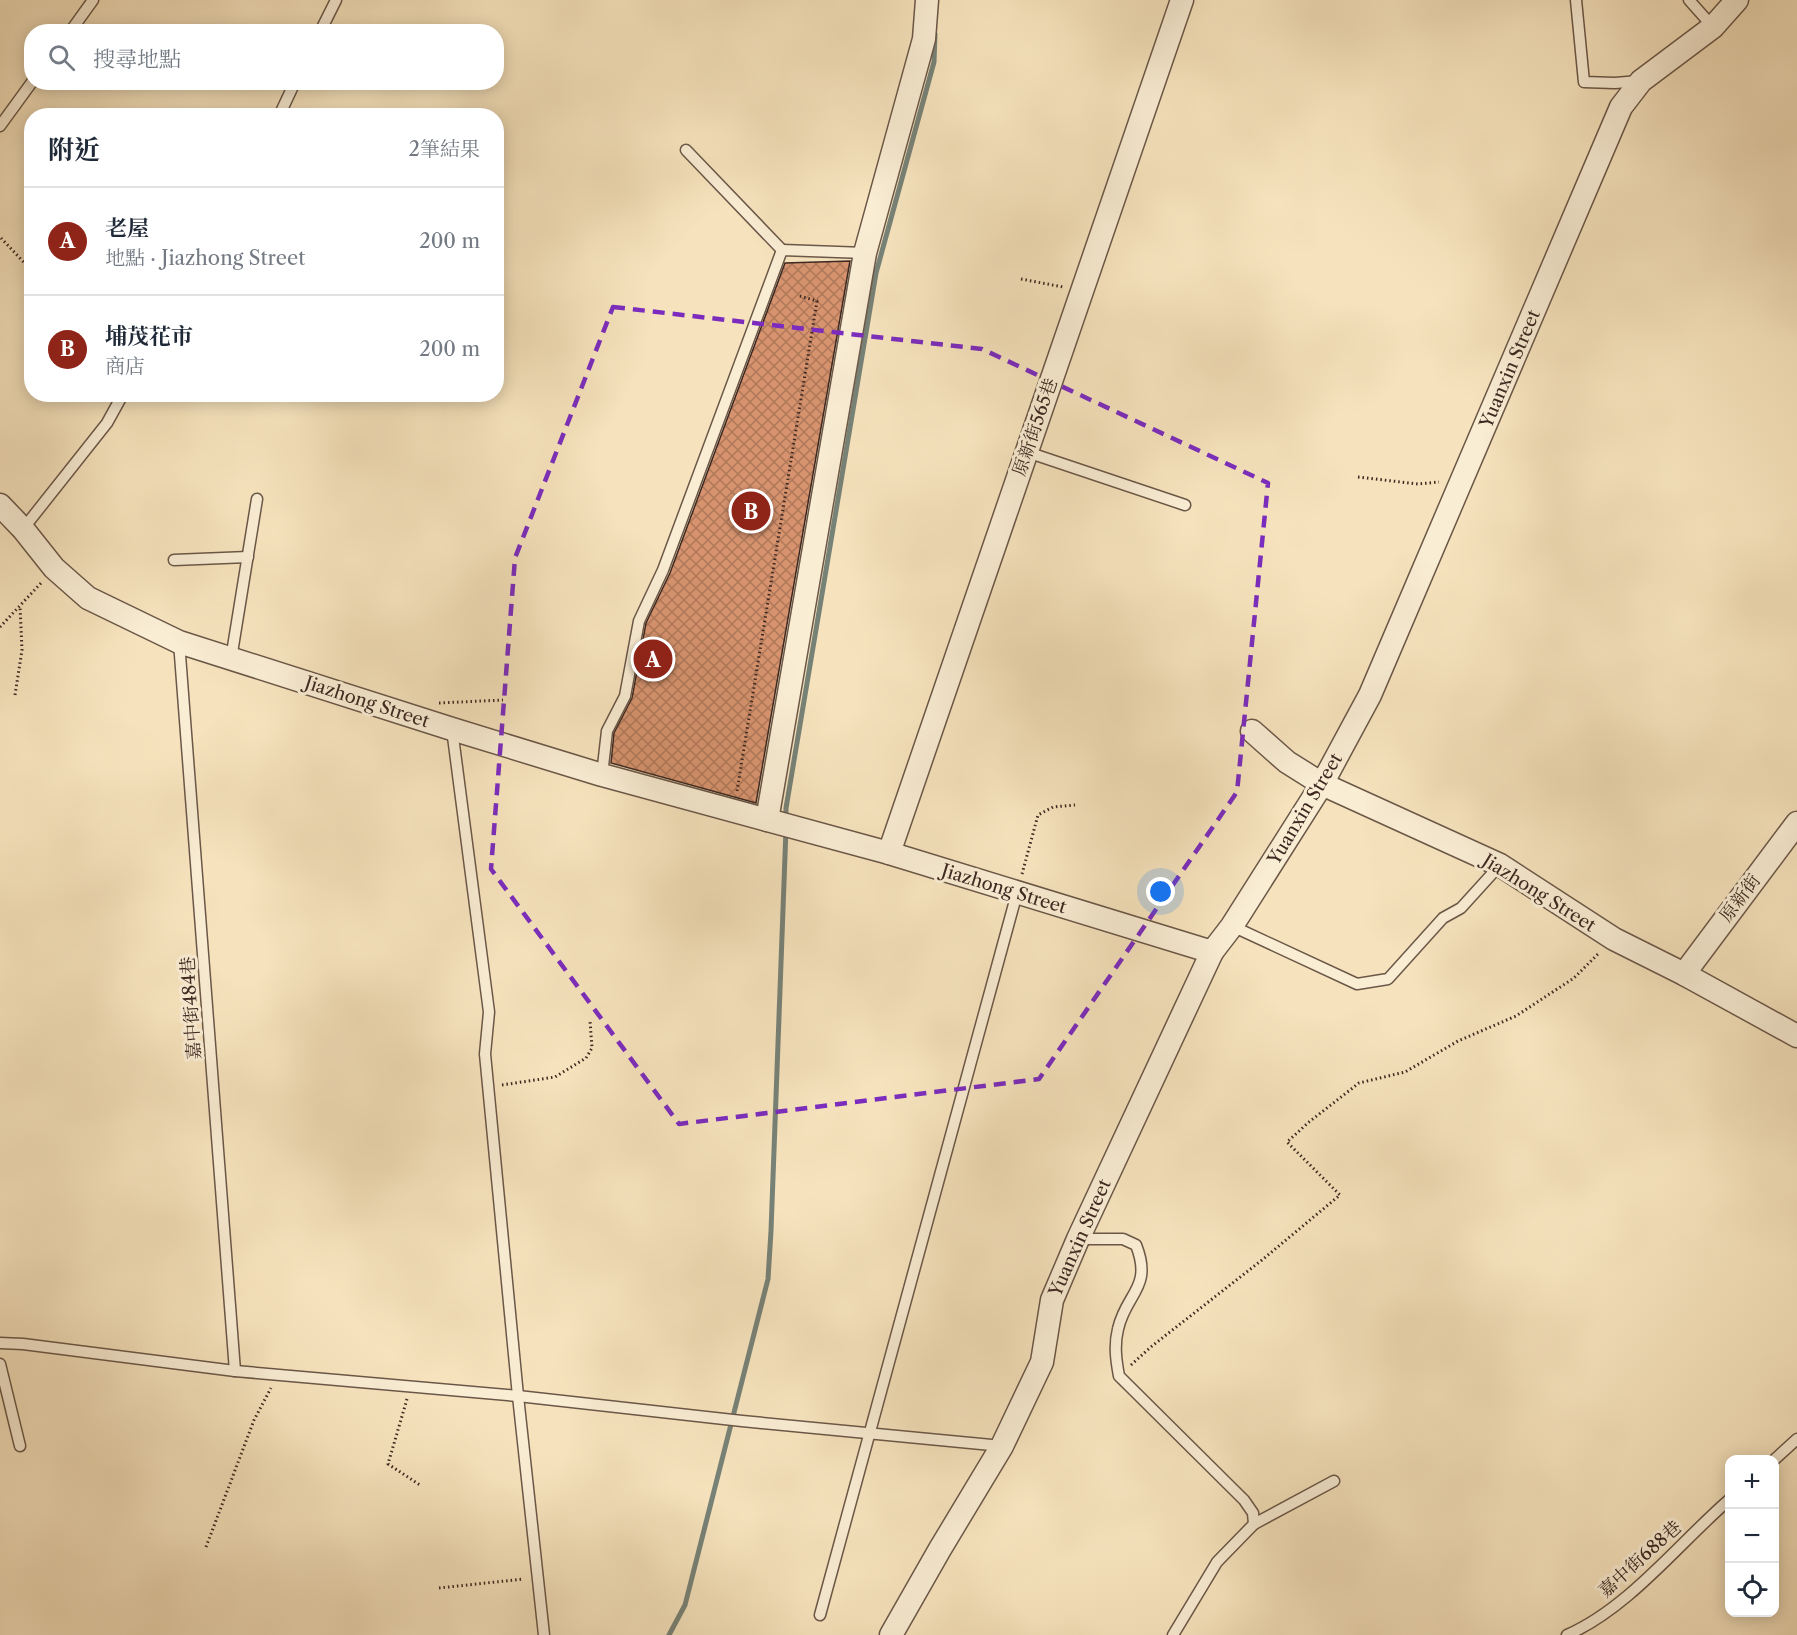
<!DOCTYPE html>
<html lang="zh-TW">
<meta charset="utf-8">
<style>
:root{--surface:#fff;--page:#f6f6f7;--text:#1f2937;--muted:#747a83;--line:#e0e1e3;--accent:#8f2418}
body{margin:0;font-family:"Libre Caslon Text","Noto Serif TC",serif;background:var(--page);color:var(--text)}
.controls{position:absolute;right:18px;bottom:18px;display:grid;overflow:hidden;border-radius:12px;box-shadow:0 3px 15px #0003}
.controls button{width:54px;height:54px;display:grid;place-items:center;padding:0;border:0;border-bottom:2px solid var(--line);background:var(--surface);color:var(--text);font:30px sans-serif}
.you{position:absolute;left:1161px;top:892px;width:21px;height:21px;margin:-15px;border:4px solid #fff;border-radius:50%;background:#1a73e8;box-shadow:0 0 0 9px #1a73e833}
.badge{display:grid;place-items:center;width:39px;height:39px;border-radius:50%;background:var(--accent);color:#fff;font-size:20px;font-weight:700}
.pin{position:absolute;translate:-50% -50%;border:3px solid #fff;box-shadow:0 2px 6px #0006}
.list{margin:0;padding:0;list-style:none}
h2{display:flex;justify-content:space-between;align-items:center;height:78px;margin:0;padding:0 24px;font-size:26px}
h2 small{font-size:20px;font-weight:400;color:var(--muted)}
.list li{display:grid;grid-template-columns:39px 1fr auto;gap:18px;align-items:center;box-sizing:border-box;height:108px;padding:0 24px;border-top:2px solid var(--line)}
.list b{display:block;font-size:22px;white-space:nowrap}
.list p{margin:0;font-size:20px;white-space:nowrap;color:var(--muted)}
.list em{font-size:20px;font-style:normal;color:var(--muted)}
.icon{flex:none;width:33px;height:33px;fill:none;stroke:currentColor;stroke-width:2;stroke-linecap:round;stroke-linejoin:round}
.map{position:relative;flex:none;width:1797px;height:1635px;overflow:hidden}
.search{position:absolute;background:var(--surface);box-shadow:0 3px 15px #0003;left:24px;top:24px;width:480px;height:66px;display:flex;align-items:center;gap:15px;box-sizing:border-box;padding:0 21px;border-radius:24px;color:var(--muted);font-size:22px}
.panel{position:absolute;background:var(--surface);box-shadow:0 3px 15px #0003;left:24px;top:108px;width:480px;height:294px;border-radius:24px}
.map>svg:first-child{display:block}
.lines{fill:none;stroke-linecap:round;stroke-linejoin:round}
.stream{stroke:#778277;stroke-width:5}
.building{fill:url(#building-cross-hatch);stroke:#3d2821;stroke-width:1.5}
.service-casing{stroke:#6b5748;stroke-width:13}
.minor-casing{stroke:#6b5748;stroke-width:25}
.path{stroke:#3d2821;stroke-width:3;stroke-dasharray:1.5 3;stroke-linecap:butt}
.service{stroke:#f9edd4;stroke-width:10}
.minor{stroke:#f9edd4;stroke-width:22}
.marked{fill:none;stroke:#7b2cbf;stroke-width:4.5;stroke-dasharray:12 8;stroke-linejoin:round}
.labels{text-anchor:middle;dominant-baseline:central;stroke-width:6;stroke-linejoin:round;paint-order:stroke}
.street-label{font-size:18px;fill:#3d2821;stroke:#f9edd4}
</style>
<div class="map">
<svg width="1797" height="1635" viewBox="0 0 1797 1635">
<defs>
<pattern id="building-cross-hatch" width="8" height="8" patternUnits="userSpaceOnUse" patternTransform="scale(1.5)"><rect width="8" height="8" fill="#d6936e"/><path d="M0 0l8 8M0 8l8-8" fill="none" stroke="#af785a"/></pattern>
</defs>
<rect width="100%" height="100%" fill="#f6e3bd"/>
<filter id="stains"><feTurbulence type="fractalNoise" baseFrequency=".00333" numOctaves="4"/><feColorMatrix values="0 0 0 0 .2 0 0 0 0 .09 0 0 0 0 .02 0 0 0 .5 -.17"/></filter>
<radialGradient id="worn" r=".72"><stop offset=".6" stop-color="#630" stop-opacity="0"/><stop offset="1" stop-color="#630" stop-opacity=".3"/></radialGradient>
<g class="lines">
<g class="stream">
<polyline points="786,820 786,808 876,273 934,62 935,34"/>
<polyline points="669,1635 685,1605 768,1279 771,1231 786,829"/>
</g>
</g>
<polygon class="building" points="850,261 756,803 611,763 614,733 632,698 646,623 670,573 785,263"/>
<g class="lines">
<defs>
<g id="service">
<polyline points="1576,0 1584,82 1615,83 1639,81"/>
<polyline points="1689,0 1713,27"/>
<polyline points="70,32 93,0"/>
<polyline points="320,32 336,0"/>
<polyline points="279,116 295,82"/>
<polyline points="0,126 32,82"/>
<polyline points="686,150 782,250"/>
<polyline points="1027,452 1185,505"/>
<polyline points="23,529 107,423 123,394"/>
<polyline points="174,560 248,557"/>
<polyline points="179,642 235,1371"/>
<polyline points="231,659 257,499"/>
<polyline points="452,729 489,1012 485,1054 518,1396 544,1635"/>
<polyline points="602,775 607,731 625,696 639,621 663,570 782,250 865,253"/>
<polyline points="1232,926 1357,984 1388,979 1443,918 1461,908 1500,865"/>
<path d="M1078,1239H1123L1136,1245C1153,1288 1126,1293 1118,1329C1114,1345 1116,1360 1119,1376L1244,1500L1253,1513L1254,1524L1217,1562L1173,1635"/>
<polyline points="0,1343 23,1344 235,1371 518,1396 742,1421 1002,1446"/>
<polyline points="0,1364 20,1446"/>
<polyline points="1774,1460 1797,1439"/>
<polyline points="1254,1524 1334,1481"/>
<polyline points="820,1615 1017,893"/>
<path d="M1567,1635C1629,1608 1679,1543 1730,1499"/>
</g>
<g id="minor">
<polyline points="0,505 23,529 54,568 88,598 179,642 452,729 602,775 889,853 1212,952"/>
<polyline points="1252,731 1287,762 1322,784 1500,865 1614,939 1684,974 1797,1036"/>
<polyline points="767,820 865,253 924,39 927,0"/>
<polyline points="889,853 1182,0"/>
<polyline points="1684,974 1797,823"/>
<polyline points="891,1635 940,1549 1002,1446 1042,1362 1052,1300 1078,1239 1212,952 1232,926 1322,784 1370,695 1621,107 1641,81 1713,27 1737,0"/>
</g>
</defs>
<use href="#service" class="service-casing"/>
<use href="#minor" class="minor-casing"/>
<g class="path">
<polyline points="1,238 32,271"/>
<polyline points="1021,279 1063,287"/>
<polyline points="1358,477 1418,484 1439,482"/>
<polyline points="0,627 42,582"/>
<polyline points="15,695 22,650 20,606"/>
<polyline points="439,703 503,700"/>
<polyline points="737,791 817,301 800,296"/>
<polyline points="1022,874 1038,815 1053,807 1075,805"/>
<polyline points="502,1085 555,1077 586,1058 592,1048 590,1021"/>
<polyline points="1131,1365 1152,1346 1262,1260 1340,1195 1287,1142 1309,1122 1359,1083 1405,1072 1458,1041 1516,1016 1574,978 1599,953"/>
<polyline points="407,1399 388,1464 420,1485"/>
<polyline points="206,1547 254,1420 271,1388"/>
<polyline points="439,1588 524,1579"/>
</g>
<use href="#service" class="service"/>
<use href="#minor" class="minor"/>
</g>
<path class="marked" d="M613,307L982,349L1268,483L1237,792L1039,1079L679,1124L491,869L515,558Z"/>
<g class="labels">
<g class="street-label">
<text transform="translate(1510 369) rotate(-67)">Yuanxin Street</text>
<text transform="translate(1035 427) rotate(-71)">原新街565巷</text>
<text transform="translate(367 702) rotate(18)">Jiazhong Street</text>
<text transform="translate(1305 809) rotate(-59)">Yuanxin Street</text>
<text transform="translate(1004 889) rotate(17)">Jiazhong Street</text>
<text transform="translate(1539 893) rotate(32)">Jiazhong Street</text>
<text transform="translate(1740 898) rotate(-53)">原新街</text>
<text transform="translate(191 1008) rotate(-94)">嘉中街484巷</text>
<text transform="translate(1080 1238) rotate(-66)">Yuanxin Street</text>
<text transform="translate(1640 1559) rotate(-42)">嘉中街688巷</text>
</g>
</g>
<rect width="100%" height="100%" filter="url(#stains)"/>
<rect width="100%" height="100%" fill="url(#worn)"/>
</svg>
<div class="controls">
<button>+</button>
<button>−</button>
<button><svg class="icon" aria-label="locate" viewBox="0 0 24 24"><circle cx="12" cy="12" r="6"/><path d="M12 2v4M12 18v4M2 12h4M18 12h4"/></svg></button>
</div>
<div class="you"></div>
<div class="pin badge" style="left:653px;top:659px">A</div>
<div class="pin badge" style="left:751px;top:511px">B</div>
<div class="search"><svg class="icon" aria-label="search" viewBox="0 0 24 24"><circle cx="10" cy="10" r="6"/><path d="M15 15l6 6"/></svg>搜尋地點</div>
<section class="panel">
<h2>附近<small>2筆結果</small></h2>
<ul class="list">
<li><span class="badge">A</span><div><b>老屋</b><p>地點 · Jiazhong Street</p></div><em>200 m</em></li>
<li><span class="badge">B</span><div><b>埔茂花市</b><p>商店</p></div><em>200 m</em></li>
</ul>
</section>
</div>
